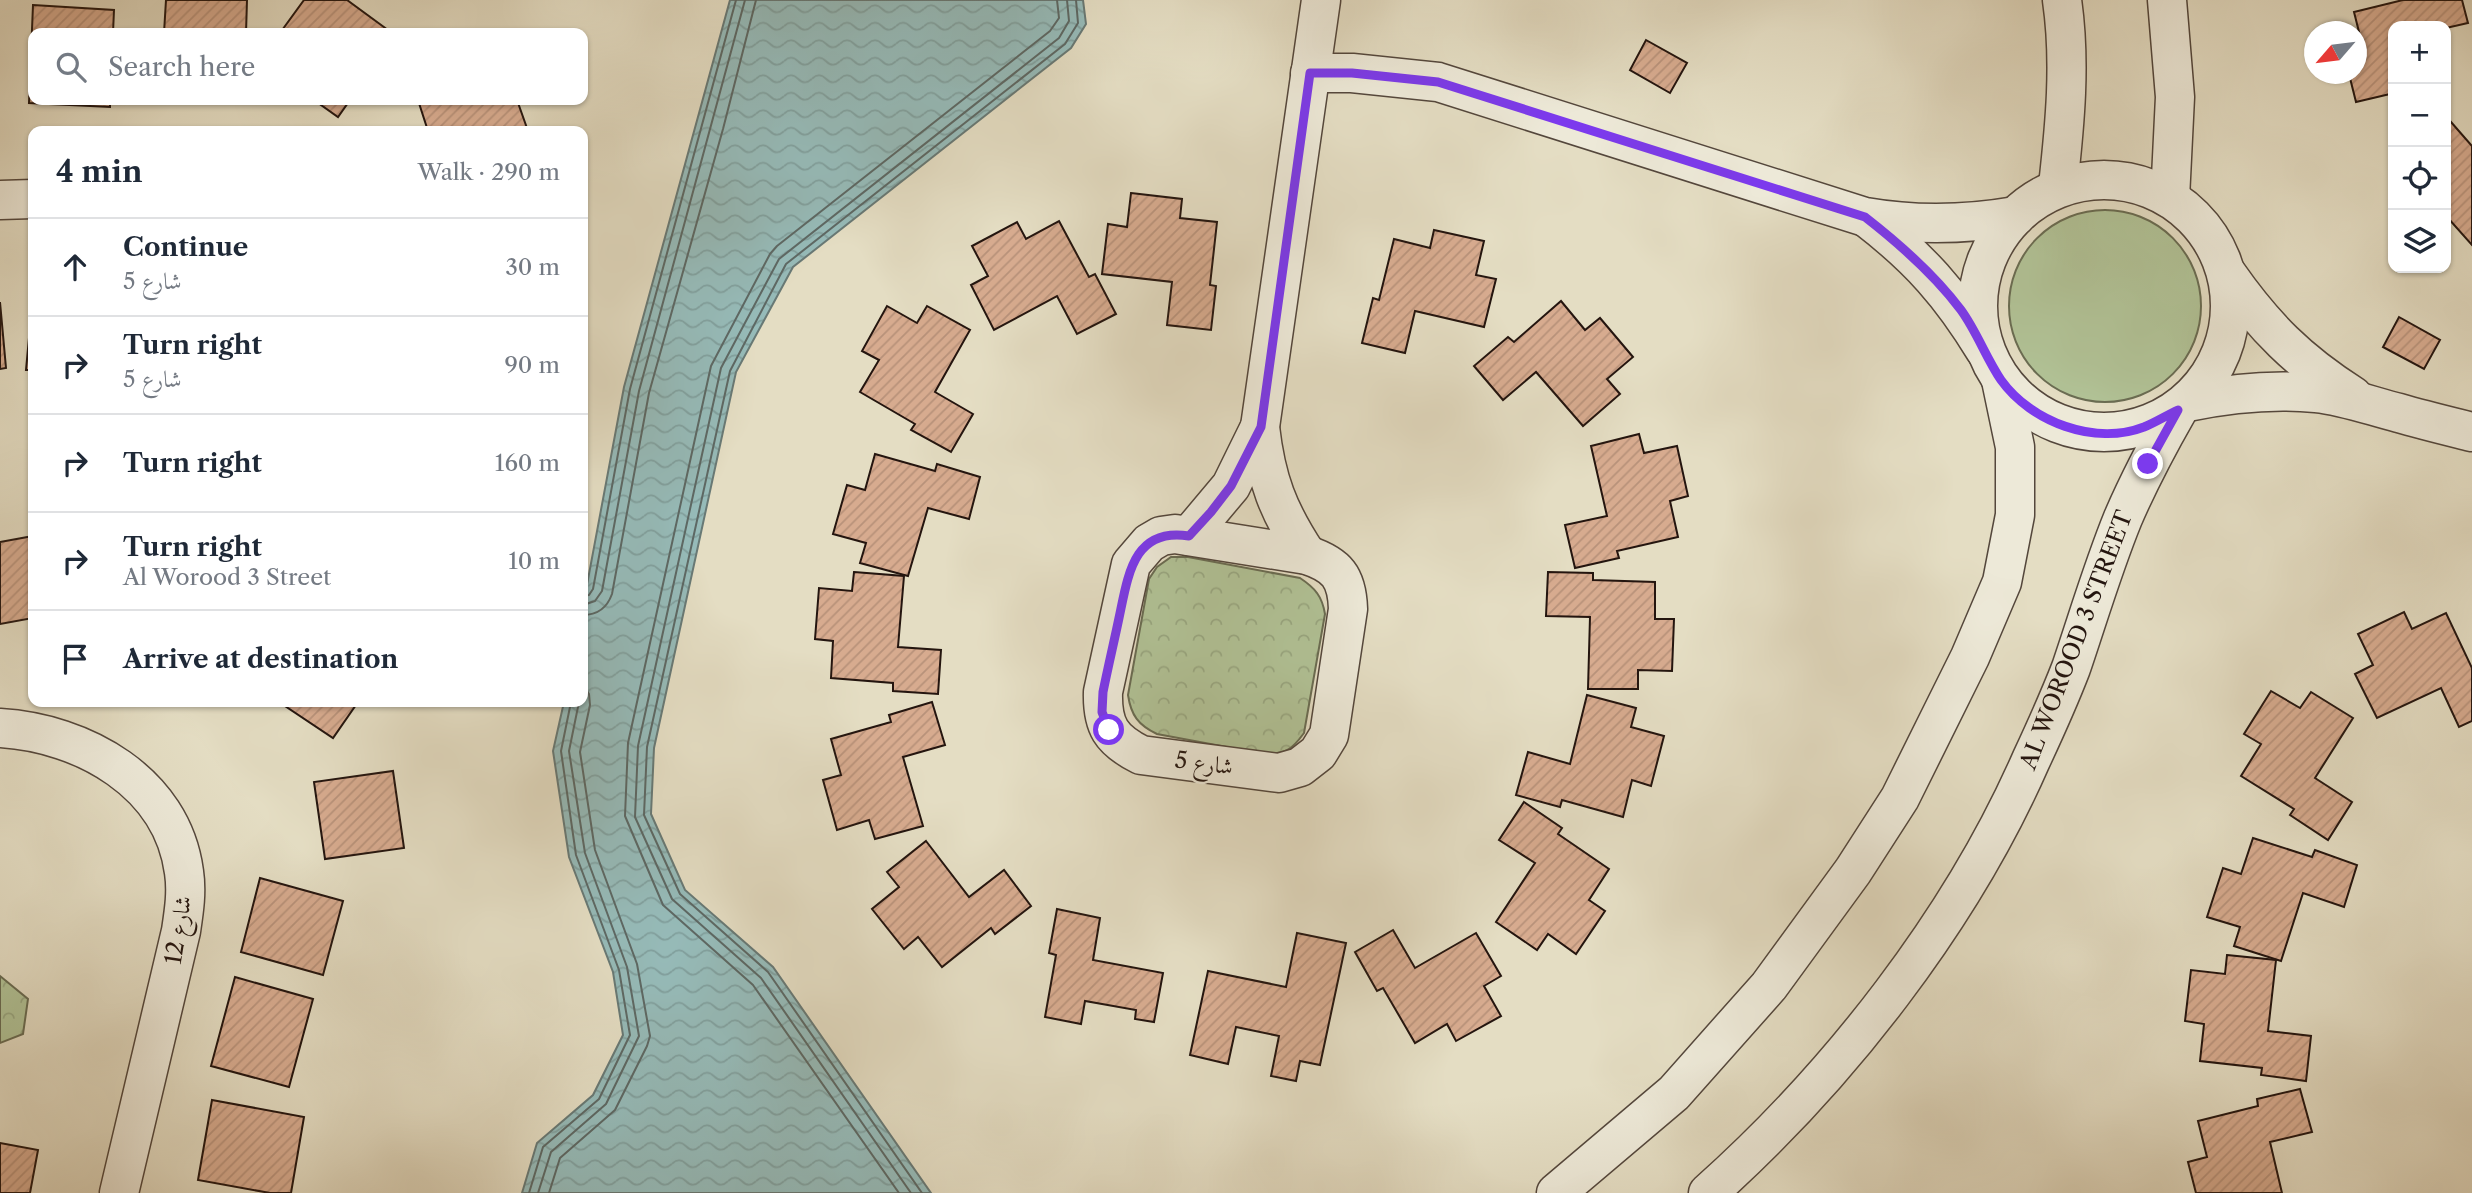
<!DOCTYPE html>
<meta charset="utf-8">
<style>
:root{--surface:#fff;--page:#f6f6f7;--text:#1f2937;--muted:#747a83;--line:#e0e1e3}
body{margin:0;font-family:"Libre Caslon Text",Amiri,serif;background:var(--page);color:var(--text)}
.controls{position:absolute;right:21px;top:21px;display:grid;overflow:hidden;border-radius:14px;box-shadow:0 2px 5px #0004}
.controls button{width:63px;height:63px;display:grid;place-items:center;padding:0;border:0;border-bottom:2px solid var(--line);background:var(--surface);color:var(--text);font:35px sans-serif}
.compass{position:absolute;left:2304px;top:21px;width:63px;height:63px;border-radius:50%;background:var(--surface);box-shadow:0 2px 5px #0004;rotate:242deg}
.stop{position:absolute;width:21px;height:21px;margin:-16px;border:5px solid #7c3aed;border-radius:50%;background:#fff}
.stop.end{background:#7c3aed;border-color:#fff;box-shadow:0 2px 7px #0008}
.list{margin:0;padding:0;list-style:none}
h2{display:flex;justify-content:space-between;align-items:center;height:91px;margin:0;padding:0 28px;font-size:30px}
h2 small{font-size:23px;font-weight:400;color:var(--muted)}
.list li{display:grid;grid-template-columns:46px 1fr auto;gap:21px;align-items:center;box-sizing:border-box;height:98px;padding:0 28px;border-top:2px solid var(--line)}
.list b{display:block;font-size:26px;white-space:nowrap}
.list p{margin:0;font-size:23px;white-space:nowrap;color:var(--muted)}
.list em{font-size:23px;font-style:normal;color:var(--muted)}
.icon{flex:none;width:38px;height:38px;fill:none;stroke:currentColor;stroke-width:2;stroke-linecap:round;stroke-linejoin:round}
.map{position:relative;flex:none;width:2472px;height:1193px;overflow:hidden}
.search{position:absolute;background:var(--surface);box-shadow:0 2px 5px #0004;left:28px;top:28px;width:560px;height:77px;display:flex;align-items:center;gap:18px;box-sizing:border-box;padding:0 24px;border-radius:14px;color:var(--muted);font-size:26px}
.panel{position:absolute;background:var(--surface);box-shadow:0 2px 5px #0004;left:28px;top:126px;width:560px;height:581px;border-radius:14px}
.map>svg:first-child{display:block}
.green{fill:#b1c296;stroke:#6a6c52;stroke-width:2}
.park{fill:url(#park-crowns);stroke:#6a6c52;stroke-width:2}
.water{fill:url(#water-waves);stroke:#687975;stroke-width:2}
.lines{fill:none;stroke-linecap:round;stroke-linejoin:round}
.shore{stroke:#5d6864;stroke-width:2}
.building{fill:url(#building-hatch);stroke:#24150f;stroke-width:2}
.minor-casing{stroke:#54473c;stroke-width:41}
.tertiary-casing{stroke:#54473c;stroke-width:41}
.minor{stroke:#ede9d8;stroke-width:38}
.tertiary{stroke:#ede9d8;stroke-width:38}
.route{stroke:#7c3aed;stroke-width:9}
.labels{text-anchor:middle;dominant-baseline:central;stroke-width:5;stroke-linejoin:round;paint-order:stroke}
.street-label{font-size:23px;fill:#24150f;stroke:#ede9d8}
</style>
<div class="map">
<svg width="2472" height="1193" viewBox="0 0 2472 1193">
<defs>
<pattern id="park-crowns" width="20" height="18" patternUnits="userSpaceOnUse" patternTransform="scale(1.75)"><rect width="20" height="18" fill="#b1c296"/><path d="M2 6a3 3 0 1 1 6 0M12 15a3 3 0 1 1 6 0" fill="none" stroke="#98a680"/></pattern>
<pattern id="water-waves" width="16" height="10" patternUnits="userSpaceOnUse" patternTransform="scale(1.75)"><rect width="16" height="10" fill="#96bbb9"/><path d="M0 5q4-4 8 0t8 0" fill="none" stroke="#81a09e"/></pattern>
<pattern id="building-hatch" width="6" height="6" patternUnits="userSpaceOnUse" patternTransform="scale(1.75)"><rect width="6" height="6" fill="#d7ab8f"/><path d="M-1 1l2-2M0 6l6-6M5 7l2-2" fill="none" stroke="#b8927a"/></pattern>
</defs>
<rect width="100%" height="100%" fill="#e4ddc3"/>
<filter id="stains"><feTurbulence type="fractalNoise" baseFrequency=".00286" numOctaves="4"/><feColorMatrix values="0 0 0 0 .2 0 0 0 0 .09 0 0 0 0 .02 0 0 0 .5 -.17"/></filter>
<radialGradient id="worn" r=".72"><stop offset=".6" stop-color="#630" stop-opacity="0"/><stop offset="1" stop-color="#630" stop-opacity=".3"/></radialGradient>
<circle class="green" cx="2105" cy="306" r="96"/>
<g class="park">
<path d="M1171,557H1188L1300,578C1315,588 1322,596 1325,614L1304,733C1291,751 1285,754 1264,754L1157,734C1138,725 1131,715 1128,695L1149,579L1157,567Z"/>
<polygon points="0,976 28,999 23,1034 0,1043"/>
</g>
<polygon class="water" points="730,0 1083,0 1086,24 1071,48 793,267 736,372 654,748 651,814 685,890 773,967 931,1193 522,1193 537,1143 593,1095 623,1035 613,972 569,857 553,751 564,702 583,702 583,606 624,387"/>
<g class="lines">
<g class="shore">
<polyline points="583,596 589,595 593,589 630,389 736,0"/>
<polyline points="583,605 595,601 602,591 639,391 745,0"/>
<path d="M583,615C597,615 607,608 612,594L649,393L723,129L756,0"/>
<polyline points="529,1193 543,1147 599,1099 630,1035 619,970 576,855 561,751 571,702"/>
<polyline points="538,1193 551,1152 606,1104 639,1036 627,967 585,853 569,751 579,702"/>
<polyline points="549,1193 560,1158 615,1110 647,1046 650,1036 637,964 595,850 580,752 590,705 589,694 583,685"/>
<polyline points="899,1193 753,985 663,905 625,816 628,743 711,366 770,254 777,246 1050,31 1059,18 1057,0"/>
<polyline points="911,1193 761,978 672,899 635,817 638,746 721,368 779,259 1059,38 1069,21 1067,0"/>
<polyline points="922,1193 768,972 680,894 644,815 647,747 730,371 786,264 1065,44 1078,23 1076,0"/>
</g>
</g>
<g class="building">
<polygon points="166,0 247,0 246,33 164,33"/>
<polygon points="304,0 347,0 392,33 280,33"/>
<polygon points="2403,0 2462,0 2468,23 2446,28 2446,26 2393,26 2393,112 2390,94 2356,102 2349,74 2356,74 2356,49 2363,48 2354,12"/>
<polygon points="33,5 114,10 113,33 33,33 33,100 110,100 110,107 29,103"/>
<polygon points="1646,40 1687,63 1670,93 1630,70"/>
<polygon points="314,100 350,100 338,117"/>
<polygon points="418,100 517,100 528,131 428,131"/>
<polygon points="2451,122 2472,146 2472,245 2448,218 2446,220 2446,127"/>
<polygon points="1131,193 1182,199 1180,218 1217,222 1210,285 1216,286 1211,330 1167,325 1172,282 1102,274 1108,224 1127,227"/>
<polygon points="1059,221 1089,277 1095,274 1116,314 1077,334 1057,296 994,330 971,285 988,276 972,246 1017,222 1026,239"/>
<polygon points="1434,230 1484,241 1476,275 1496,279 1484,327 1415,311 1405,353 1362,343 1373,298 1379,300 1394,239 1430,248"/>
<polygon points="33,295 33,370 26,370"/>
<polygon points="1561,301 1585,330 1600,318 1633,357 1607,379 1620,394 1583,426 1536,372 1503,400 1474,366 1508,337 1514,342"/>
<polygon points="0,302 6,368 0,369"/>
<polygon points="887,306 917,323 927,306 970,330 935,392 973,414 951,452 911,430 915,424 860,392 879,360 862,351"/>
<polygon points="2399,317 2440,340 2424,369 2383,347"/>
<polygon points="1639,434 1644,453 1677,446 1688,496 1670,501 1678,537 1617,551 1619,558 1575,568 1565,525 1607,516 1591,446"/>
<polygon points="875,454 935,471 937,464 980,477 969,519 928,508 908,576 860,563 866,543 833,534 847,485 865,490"/>
<polygon points="33,536 33,618 0,624 0,542"/>
<polygon points="854,572 904,576 898,647 941,650 938,694 893,691 893,683 831,678 833,641 815,639 819,588 852,591"/>
<polygon points="1548,572 1593,573 1593,580 1655,582 1655,619 1674,619 1672,671 1638,670 1638,689 1588,689 1590,617 1546,616"/>
<polygon points="2404,612 2412,629 2446,613 2472,668 2472,721 2459,727 2441,688 2377,718 2355,674 2373,665 2358,634"/>
<polygon points="2271,691 2300,708 2311,692 2353,718 2315,778 2352,802 2328,840 2290,815 2294,809 2241,776 2261,744 2244,734"/>
<polygon points="1587,695 1636,708 1631,727 1664,736 1651,786 1632,780 1623,817 1562,800 1560,807 1516,795 1528,752 1570,764"/>
<polygon points="279,702 358,702 333,738"/>
<polygon points="932,702 945,745 903,757 923,826 875,839 869,820 837,830 823,780 841,775 831,739 891,722 889,715"/>
<polygon points="393,771 404,848 325,859 314,782"/>
<polygon points="1524,802 1562,828 1558,834 1609,869 1589,900 1605,911 1576,954 1548,934 1537,950 1496,922 1535,863 1499,840"/>
<polygon points="2253,838 2312,857 2315,850 2357,865 2344,907 2303,893 2281,961 2234,946 2240,927 2207,917 2223,868 2241,874"/>
<polygon points="926,841 969,897 1004,870 1031,906 995,934 991,928 942,967 918,937 904,949 872,909 899,887 887,872"/>
<polygon points="260,878 343,901 323,975 241,952"/>
<polygon points="1057,909 1100,918 1093,960 1163,973 1154,1022 1135,1019 1136,1010 1085,1001 1081,1024 1045,1017 1056,955 1049,953"/>
<polygon points="1393,930 1415,968 1476,933 1501,976 1484,986 1501,1016 1456,1041 1447,1024 1415,1043 1383,988 1377,991 1355,952"/>
<polygon points="1297,933 1346,943 1320,1065 1300,1061 1296,1081 1271,1076 1279,1036 1236,1027 1228,1064 1190,1055 1208,971 1286,987"/>
<polygon points="2227,955 2276,960 2268,1031 2311,1036 2306,1081 2261,1075 2262,1068 2200,1061 2204,1024 2185,1021 2191,970 2225,974"/>
<polygon points="235,977 313,999 289,1087 211,1066"/>
<polygon points="2300,1089 2312,1132 2270,1142 2282,1193 2196,1193 2188,1162 2207,1157 2198,1121 2258,1106 2257,1099"/>
<polygon points="212,1100 304,1117 291,1193 270,1193 198,1180"/>
<polygon points="0,1143 38,1150 30,1193 0,1193"/>
</g>
<g class="lines">
<defs>
<g id="minor">
<path d="M1310,73H1352L1438,82L1865,217C1917,226 1964,225 2016,216"/>
<polyline points="0,200 33,199"/>
<path d="M1867,218C1919,258 1951,294 1985,350"/>
<path d="M2227,274C2264,327 2298,361 2353,396"/>
<path d="M2188,402C2231,393 2272,389 2316,393C2345,396 2371,406 2399,413C2423,420 2448,426 2472,432"/>
<path d="M1175,534L1307,555C1337,565 1347,577 1348,609L1329,735L1318,753L1300,767L1279,773L1141,755C1111,740 1102,726 1103,692L1131,564L1149,543L1161,536Z"/>
<polyline points="1189,536 1231,486 1260,427"/>
<path d="M1307,555C1278,511 1266,480 1260,427L1321,0"/>
<path d="M0,728C83,733 172,782 184,872C187,892 184,911 181,931L119,1193"/>
</g>
<g id="tertiary">
<polyline points="2167,0 2175,97 2170,198"/>
<circle cx="2104" cy="306" r="126"/>
<path d="M2058,186C2065,124 2071,62 2062,0"/>
<polyline points="1556,1193 1674,1093 1769,986 1853,871 1900,798 1970,657 2002,582 2015,515 2015,447 2001,380"/>
<path d="M1708,1193C1838,1077 1961,920 2031,760C2045,730 2059,699 2071,668C2088,618 2103,567 2123,518C2139,481 2158,445 2178,410"/>
</g>
</defs>
<use href="#minor" class="minor-casing"/>
<use href="#tertiary" class="tertiary-casing"/>
<use href="#minor" class="minor"/>
<use href="#tertiary" class="tertiary"/>
</g>
<g class="lines">
<path class="route" d="M1109,730L1102,712L1103,692C1108,667 1114,642 1119,618C1128,576 1133,527 1189,536L1211,512L1231,486L1261,427L1310,73H1352L1438,82L1865,217C1901,245 1934,274 1961,310C1977,332 1986,358 2001,380C2031,422 2095,446 2144,427C2156,422 2167,415 2178,410L2148,464"/>
</g>
<g class="labels">
<g class="street-label">
<text transform="translate(2076 640) rotate(-69)">AL WOROOD 3 STREET</text>
<text transform="translate(1204 763) rotate(7)">شارع 5</text>
<text transform="translate(178 930) rotate(-81)">شارع 12</text>
</g>
</g>
<rect width="100%" height="100%" filter="url(#stains)"/>
<rect width="100%" height="100%" fill="url(#worn)"/>
</svg>
<div class="controls">
<button>+</button>
<button>−</button>
<button><svg class="icon" aria-label="locate" viewBox="0 0 24 24"><circle cx="12" cy="12" r="6"/><path d="M12 2v4M12 18v4M2 12h4M18 12h4"/></svg></button>
<button><svg class="icon" aria-label="layers" viewBox="0 0 24 24"><path d="M12 4l9 5-9 5-9-5zM3 14l9 5 9-5"/></svg></button>
</div>
<svg class="compass" viewBox="-18 -18 36 36"><path d="M0-13l5 13h-10z" fill="#e53935"/><path d="M0 13l5-13h-10z" fill="#747a83"/></svg>
<div class="stop" style="left:1109px;top:730px"></div>
<div class="stop end" style="left:2148px;top:464px"></div>
<div class="search"><svg class="icon" aria-label="search" viewBox="0 0 24 24"><circle cx="10" cy="10" r="6"/><path d="M15 15l6 6"/></svg>Search here</div>
<section class="panel">
<h2>4 min<small>Walk · 290 m</small></h2>
<ul class="list">
<li><svg class="icon" aria-label="ahead" viewBox="0 0 24 24"><path d="M12 20V5M6 11l6-6 6 6"/></svg><div><b>Continue</b><p>شارع 5</p></div><em>30 m</em></li>
<li><svg class="icon" aria-label="right" viewBox="0 0 24 24"><path d="M7 20v-9h11M14 6l5 5-5 5"/></svg><div><b>Turn right</b><p>شارع 5</p></div><em>90 m</em></li>
<li><svg class="icon" aria-label="right" viewBox="0 0 24 24"><path d="M7 20v-9h11M14 6l5 5-5 5"/></svg><div><b>Turn right</b></div><em>160 m</em></li>
<li><svg class="icon" aria-label="right" viewBox="0 0 24 24"><path d="M7 20v-9h11M14 6l5 5-5 5"/></svg><div><b>Turn right</b><p>Al Worood 3 Street</p></div><em>10 m</em></li>
<li><svg class="icon" aria-label="arrive" viewBox="0 0 24 24"><path d="M6 21V4h12l-3 4 3 4H6"/></svg><div><b>Arrive at destination</b></div></li>
</ul>
</section>
</div>
